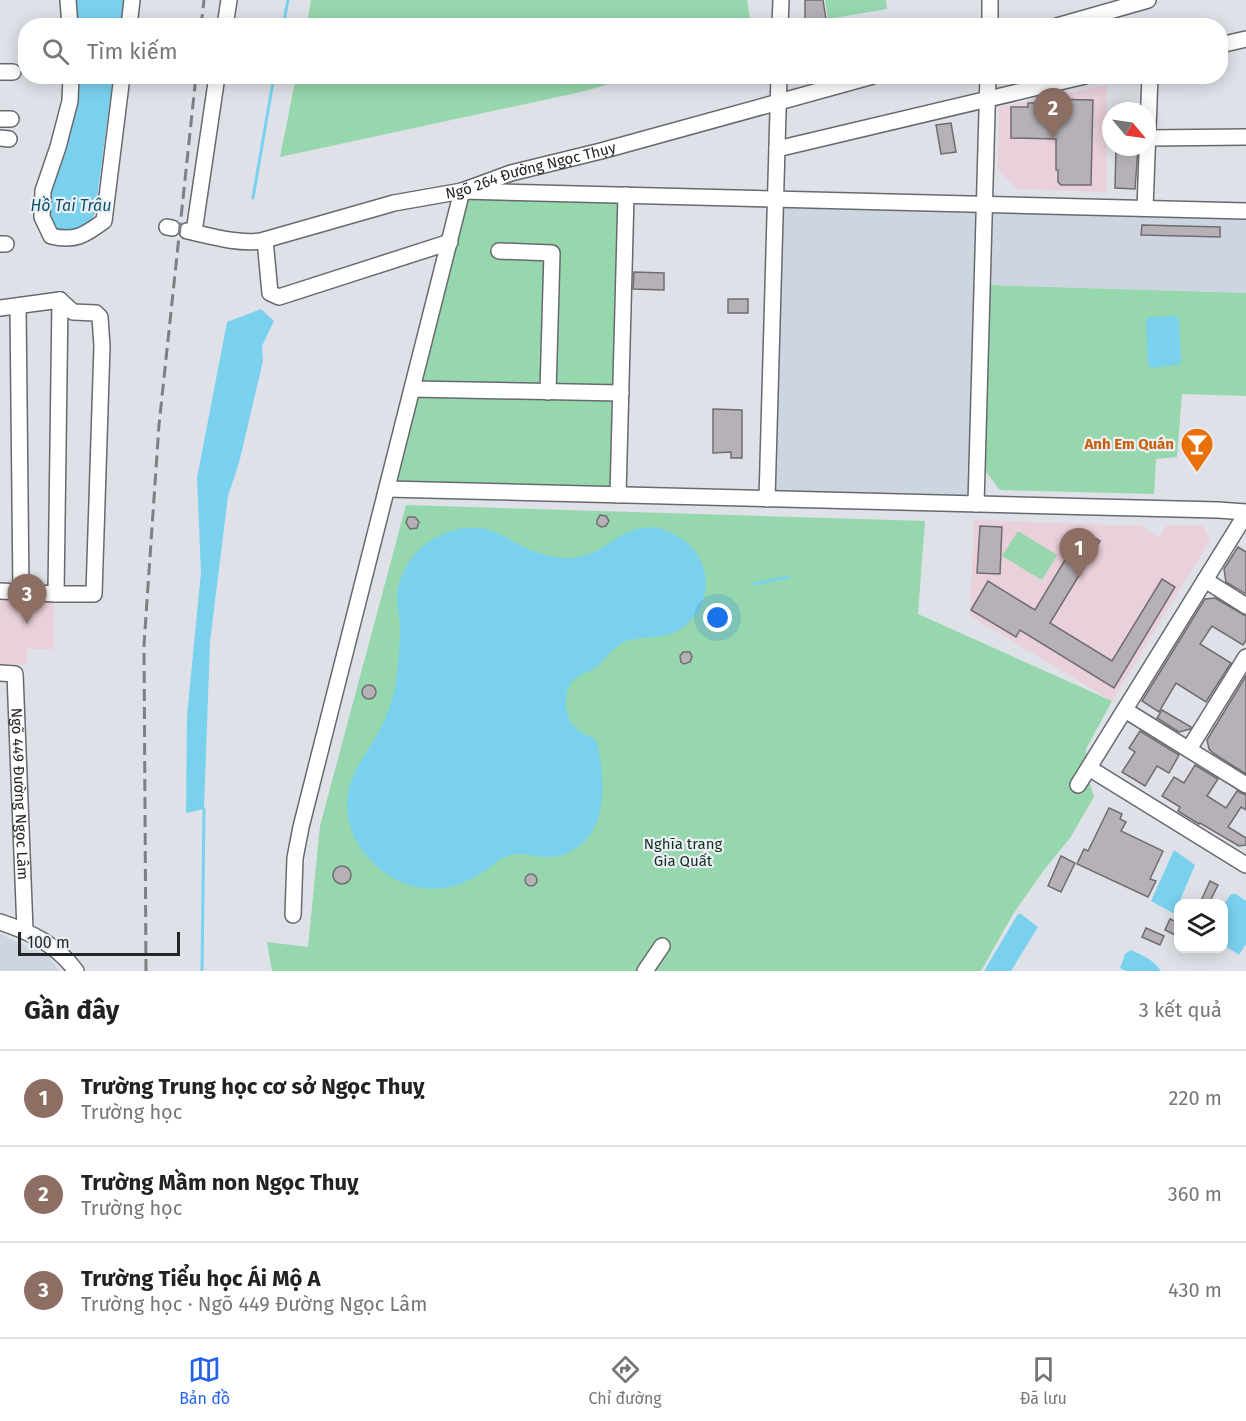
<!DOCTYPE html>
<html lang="vi">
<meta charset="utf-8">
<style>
:root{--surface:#fff;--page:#f2f2f2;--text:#222;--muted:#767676;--line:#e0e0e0;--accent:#2563eb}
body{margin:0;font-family:"Fira Sans",sans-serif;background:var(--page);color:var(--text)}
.controls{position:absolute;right:18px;bottom:18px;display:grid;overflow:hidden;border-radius:12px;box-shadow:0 3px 15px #0003}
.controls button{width:54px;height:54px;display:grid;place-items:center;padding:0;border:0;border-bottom:2px solid var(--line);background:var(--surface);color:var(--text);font:30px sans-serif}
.compass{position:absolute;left:1102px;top:102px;width:54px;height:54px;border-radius:50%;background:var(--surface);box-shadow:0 3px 15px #0003;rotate:119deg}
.scale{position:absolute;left:18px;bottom:15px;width:162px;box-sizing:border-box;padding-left:6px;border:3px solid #232527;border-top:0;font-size:16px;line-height:21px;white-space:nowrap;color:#232527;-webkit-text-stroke:4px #ebeff5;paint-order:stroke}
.you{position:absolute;left:718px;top:618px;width:21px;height:21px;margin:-15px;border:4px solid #fff;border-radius:50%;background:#1a73e8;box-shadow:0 0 0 9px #1a73e833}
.badge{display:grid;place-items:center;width:39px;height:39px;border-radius:50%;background:var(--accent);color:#fff;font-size:20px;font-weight:700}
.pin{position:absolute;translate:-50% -50px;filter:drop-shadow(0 2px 3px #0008)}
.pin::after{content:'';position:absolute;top:32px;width:21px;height:18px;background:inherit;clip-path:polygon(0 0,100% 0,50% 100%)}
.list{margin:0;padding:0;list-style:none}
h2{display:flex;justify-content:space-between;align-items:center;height:78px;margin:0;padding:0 24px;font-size:26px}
h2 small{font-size:20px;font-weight:400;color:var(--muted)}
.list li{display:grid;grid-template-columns:39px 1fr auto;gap:18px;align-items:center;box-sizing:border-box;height:96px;padding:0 24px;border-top:2px solid var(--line)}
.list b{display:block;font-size:22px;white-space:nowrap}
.list p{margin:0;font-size:20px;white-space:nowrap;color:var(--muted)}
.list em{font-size:20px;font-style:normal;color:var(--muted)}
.icon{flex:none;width:33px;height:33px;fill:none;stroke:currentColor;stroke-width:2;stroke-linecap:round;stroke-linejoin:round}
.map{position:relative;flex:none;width:1246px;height:971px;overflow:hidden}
.search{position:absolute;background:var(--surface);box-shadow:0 3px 15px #0003;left:18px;right:18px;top:18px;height:66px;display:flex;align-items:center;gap:15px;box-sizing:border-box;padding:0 21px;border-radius:24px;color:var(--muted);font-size:22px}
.sheet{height:366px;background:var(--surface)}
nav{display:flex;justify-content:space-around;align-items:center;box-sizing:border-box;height:84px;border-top:2px solid var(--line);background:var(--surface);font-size:16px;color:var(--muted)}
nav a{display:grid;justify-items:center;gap:3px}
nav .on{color:var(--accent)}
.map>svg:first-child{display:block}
.built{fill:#cdd5e1}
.education{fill:#e9d0da}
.green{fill:#96d7ad}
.water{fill:#7ad1ee}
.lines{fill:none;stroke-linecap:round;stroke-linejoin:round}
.stream{stroke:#7ad1ee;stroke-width:3}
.building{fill:#b5b1b7;stroke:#706c72;stroke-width:1.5}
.minor-casing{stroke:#666a6f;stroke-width:18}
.minor{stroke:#fff;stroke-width:15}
.rail{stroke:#7c7f83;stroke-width:3;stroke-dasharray:12 6;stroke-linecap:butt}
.labels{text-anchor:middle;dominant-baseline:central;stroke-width:4.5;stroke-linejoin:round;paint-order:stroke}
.street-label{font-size:15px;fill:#232527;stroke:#ebeff5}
.food-label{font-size:15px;font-weight:bold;fill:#c56008;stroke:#ebeff5;text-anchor:end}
.park-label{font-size:15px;fill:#12301e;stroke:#ebeff5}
.water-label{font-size:16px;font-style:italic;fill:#055367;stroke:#ebeff5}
</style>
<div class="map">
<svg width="1246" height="971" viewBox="0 0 1246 971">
<rect width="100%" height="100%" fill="#dee2e8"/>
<g class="built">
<polygon points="775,199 1246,211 1246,293 987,285 976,504 767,499"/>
<polygon points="0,934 48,956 59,971 0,971"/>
</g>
<g class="education">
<polygon points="1107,85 1106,192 1017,189 998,169 999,107"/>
<polygon points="974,520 1142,526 1159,538 1167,525 1203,526 1210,540 1112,701 970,616"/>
<polygon points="0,598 54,599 54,649 27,649 27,665 0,664"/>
</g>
<g class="green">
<polygon points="311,0 747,0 751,25 307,25"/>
<polygon points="825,0 886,0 887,9 828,19"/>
<polygon points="296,77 296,76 634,77 581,92 280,157"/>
<polygon points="462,191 626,195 618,495 387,489"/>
<polygon points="987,285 1246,293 1246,396 1182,394 1177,457 1156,459 1154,494 1000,490 982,467"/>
<polygon points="406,505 925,521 918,614 1112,701 1086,749 1087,773 1094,797 1070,838 1044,870 1013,914 981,971 272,971 267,942 308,947 320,826"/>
<polygon points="1018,531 1057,555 1042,580 1002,556"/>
</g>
<g class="water">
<polygon points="73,0 124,0 120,25 73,25"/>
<path d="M74,77H113L95,213C86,232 81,230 61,232L51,222L46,207Z"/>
<polygon points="261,309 274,321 262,346 263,361 239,463 228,496 210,642 204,809 186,813 187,716 201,572 197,478 227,322"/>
<polygon points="1176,316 1179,319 1181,362 1178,365 1151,368 1148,365 1146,321 1149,317"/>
<path d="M656,527C678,534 695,544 703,567C711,590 701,617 679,630C661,641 640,634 622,643C609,650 605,661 595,668C587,673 579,674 572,682C563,693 564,714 573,725C579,732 587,736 596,739C605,773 610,831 573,850C566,854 559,857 551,857C534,858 523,850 505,857C499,859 495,864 490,867C479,875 469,881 457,885C406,902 349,859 347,807C345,781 363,759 375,738C385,722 393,701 396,682C398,665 400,647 400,630C400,616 395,602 398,588C407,548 446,522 486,529C499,532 508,539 520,545C533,552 550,557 565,558C599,559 611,536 637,529C643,527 650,528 656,527Z"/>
<polygon points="1174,850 1195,865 1175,912 1173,913 1151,901"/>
<polygon points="1231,894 1236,894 1246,901 1246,944 1239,955 1224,945 1224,904"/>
<polygon points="1018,914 1021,914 1038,927 1011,971 984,971"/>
<path d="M1131,950C1142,955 1154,960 1161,971H1126L1120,968L1125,954Z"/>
</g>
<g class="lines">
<g class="stream">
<polyline points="283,26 288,0"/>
<polyline points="253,198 274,76"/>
<polyline points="754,584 788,577"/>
<polyline points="202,971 204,809"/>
</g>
</g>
<g class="building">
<polygon points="805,0 823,0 827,26 805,26"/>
<polygon points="1046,99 1093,100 1091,185 1061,185 1058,182 1058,170 1056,170 1056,139 1011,138 1011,107 1028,107 1028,103 1046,103"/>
<polygon points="951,123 956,152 941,154 936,125"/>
<polygon points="1116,147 1138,147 1135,189 1115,188"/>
<polygon points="1142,225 1220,227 1220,237 1141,235"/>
<polygon points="634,272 664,273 664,290 633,289"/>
<rect x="728" y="299" width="20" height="14"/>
<polygon points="713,409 742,410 742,458 731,458 731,452 713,453"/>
<polygon points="600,515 606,516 609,521 606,526 601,527 597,524 597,520"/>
<polygon points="408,517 415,517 419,522 417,528 410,529 406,523"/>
<polygon points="980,526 1002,527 1000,574 977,573"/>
<polygon points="1083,530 1100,541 1050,623 1112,661 1162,579 1175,587 1114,688 1020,630 1016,637 971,610 988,581 1035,610"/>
<polygon points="1238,547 1246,552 1246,594 1226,582 1224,569"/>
<polygon points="1215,598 1246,616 1246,640 1243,645 1212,626 1200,644 1231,663 1206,702 1176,683 1159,712 1142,701 1205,599"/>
<polygon points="683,652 690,652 692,657 690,662 684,664 681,662 680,656"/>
<polygon points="1246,676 1246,774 1213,753 1209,749 1207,740"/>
<circle cx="369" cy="692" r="7"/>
<polygon points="1162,710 1191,727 1190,729 1179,732 1157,718"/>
<polygon points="1140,731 1179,755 1169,773 1157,766 1145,786 1122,772 1135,752 1129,748"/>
<polygon points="1195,765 1218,779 1207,796 1226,808 1237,791 1246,795 1246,810 1241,807 1228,827 1246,838 1246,845 1239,846 1200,823 1199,824 1178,811 1180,807 1162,796 1174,777 1184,783"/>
<polygon points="1109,808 1122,814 1120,819 1126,822 1121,831 1163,851 1150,879 1156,881 1148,897 1077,864 1084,849 1088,851"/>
<polygon points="1061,856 1075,863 1061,892 1048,886"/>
<circle cx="342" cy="875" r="9"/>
<circle cx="531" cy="880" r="6"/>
<polygon points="1210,881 1218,885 1209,903 1200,903"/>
<polygon points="1170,919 1179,923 1179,937 1165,930"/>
<polygon points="1146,928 1164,936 1160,945 1142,937"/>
</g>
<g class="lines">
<defs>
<g id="minor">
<polyline points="68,0 70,26"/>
<polyline points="129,26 132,0"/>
<polyline points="225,26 229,0"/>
<polyline points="780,26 781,0"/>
<polyline points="990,26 990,0"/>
<polyline points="1057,26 1148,0"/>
<polyline points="1220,45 1246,39"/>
<polyline points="0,72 13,72"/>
<path d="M71,76L70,101L58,147L43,191L42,217L51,236C75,242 85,235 104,221L122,76"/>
<polyline points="0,119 11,119"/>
<polyline points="0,138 9,139"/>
<polyline points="1148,138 1246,137"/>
<polyline points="777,149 1085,76"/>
<polyline points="1145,208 1150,76"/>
<polyline points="167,227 172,228"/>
<path id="s1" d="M187,231C211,236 236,244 261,241L394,203L462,191L511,173L601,151L873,76"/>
<polyline points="194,232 217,76"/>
<polyline points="265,240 270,293 279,297 450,242"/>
<polyline points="0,244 6,244"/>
<polyline points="499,251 552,253 548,392"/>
<polyline points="18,307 21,592"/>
<polyline points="0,308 60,300"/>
<polyline points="412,389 621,393"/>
<polyline points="387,489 1218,510 1246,512"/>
<polyline points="618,495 626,195"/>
<polyline points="767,499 779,76"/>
<polyline points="976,504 988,76"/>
<polyline points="1205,580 1246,606"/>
<polyline points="0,591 56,594 94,594 102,346 100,317 96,313 73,312 60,300"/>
<polyline points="56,594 60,300"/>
<path id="s2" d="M0,673L15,674L25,930"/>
<polyline points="1125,710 1246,785"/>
<polyline points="1189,749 1246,657"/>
<polyline points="1089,768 1246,865"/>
<polyline points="1078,785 1246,514"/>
<polyline points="293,915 295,858 301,827 462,191 1246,211"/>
<path d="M0,922C31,932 57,945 76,971"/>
<polyline points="645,971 662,946"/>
</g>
</defs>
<use href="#minor" class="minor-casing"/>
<use href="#minor" class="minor"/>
<g class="rail">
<polyline points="201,26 204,0"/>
<polyline points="146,971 144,645 159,425 196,76"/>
</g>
</g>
<defs>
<symbol id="bar-pin" viewBox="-11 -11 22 30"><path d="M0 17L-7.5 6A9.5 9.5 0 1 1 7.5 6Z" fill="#e8710a" stroke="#ebeff5"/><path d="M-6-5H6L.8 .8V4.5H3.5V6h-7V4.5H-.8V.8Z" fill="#fff"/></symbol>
</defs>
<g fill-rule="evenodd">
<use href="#bar-pin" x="1178" y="425" width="38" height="52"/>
</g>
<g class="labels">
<g class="street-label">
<text stroke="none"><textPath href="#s1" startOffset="354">Ngõ 264 Đường Ngọc Thụy</textPath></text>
<text stroke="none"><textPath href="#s2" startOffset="135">Ngõ 449 Đường Ngọc Lâm</textPath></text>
</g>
<g class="food-label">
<text x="1174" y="444">Anh Em Quán</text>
</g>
<g class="park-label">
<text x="683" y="844">Nghĩa trang<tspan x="683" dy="17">Gia Quất</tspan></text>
</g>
<g class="water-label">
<text x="71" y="205">Hồ Tai Trâu</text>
</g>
</g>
</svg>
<div class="controls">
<button><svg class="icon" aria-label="layers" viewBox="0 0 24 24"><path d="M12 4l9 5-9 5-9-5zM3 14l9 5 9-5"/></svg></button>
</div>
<svg class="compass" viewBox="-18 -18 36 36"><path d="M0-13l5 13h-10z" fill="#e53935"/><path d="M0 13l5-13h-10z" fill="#767676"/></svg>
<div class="scale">100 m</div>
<div class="you"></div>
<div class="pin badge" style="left:1079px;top:578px;background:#8d6e63">1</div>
<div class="pin badge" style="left:1053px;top:138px;background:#8d6e63">2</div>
<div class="pin badge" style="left:27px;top:624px;background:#8d6e63">3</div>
<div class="search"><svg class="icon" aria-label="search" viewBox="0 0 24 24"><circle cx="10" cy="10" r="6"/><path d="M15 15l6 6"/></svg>Tìm kiếm</div>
</div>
<section class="sheet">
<h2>Gần đây<small>3 kết quả</small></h2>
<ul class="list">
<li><span class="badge" style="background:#8d6e63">1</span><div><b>Trường Trung học cơ sở Ngọc Thuỵ</b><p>Trường học</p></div><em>220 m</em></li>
<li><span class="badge" style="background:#8d6e63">2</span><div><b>Trường Mầm non Ngọc Thuỵ</b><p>Trường học</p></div><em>360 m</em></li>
<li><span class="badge" style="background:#8d6e63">3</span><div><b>Trường Tiểu học Ái Mộ A</b><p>Trường học · Ngõ 449 Đường Ngọc Lâm</p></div><em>430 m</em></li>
</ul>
</section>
<nav>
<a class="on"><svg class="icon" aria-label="map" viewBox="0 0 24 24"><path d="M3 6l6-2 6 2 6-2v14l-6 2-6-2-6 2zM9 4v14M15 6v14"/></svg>Bản đồ</a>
<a><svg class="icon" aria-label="directions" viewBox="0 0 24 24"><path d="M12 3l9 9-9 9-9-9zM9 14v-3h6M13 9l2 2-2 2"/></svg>Chỉ đường</a>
<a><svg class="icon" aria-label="saved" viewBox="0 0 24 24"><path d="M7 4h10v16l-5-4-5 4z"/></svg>Đã lưu</a>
</nav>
